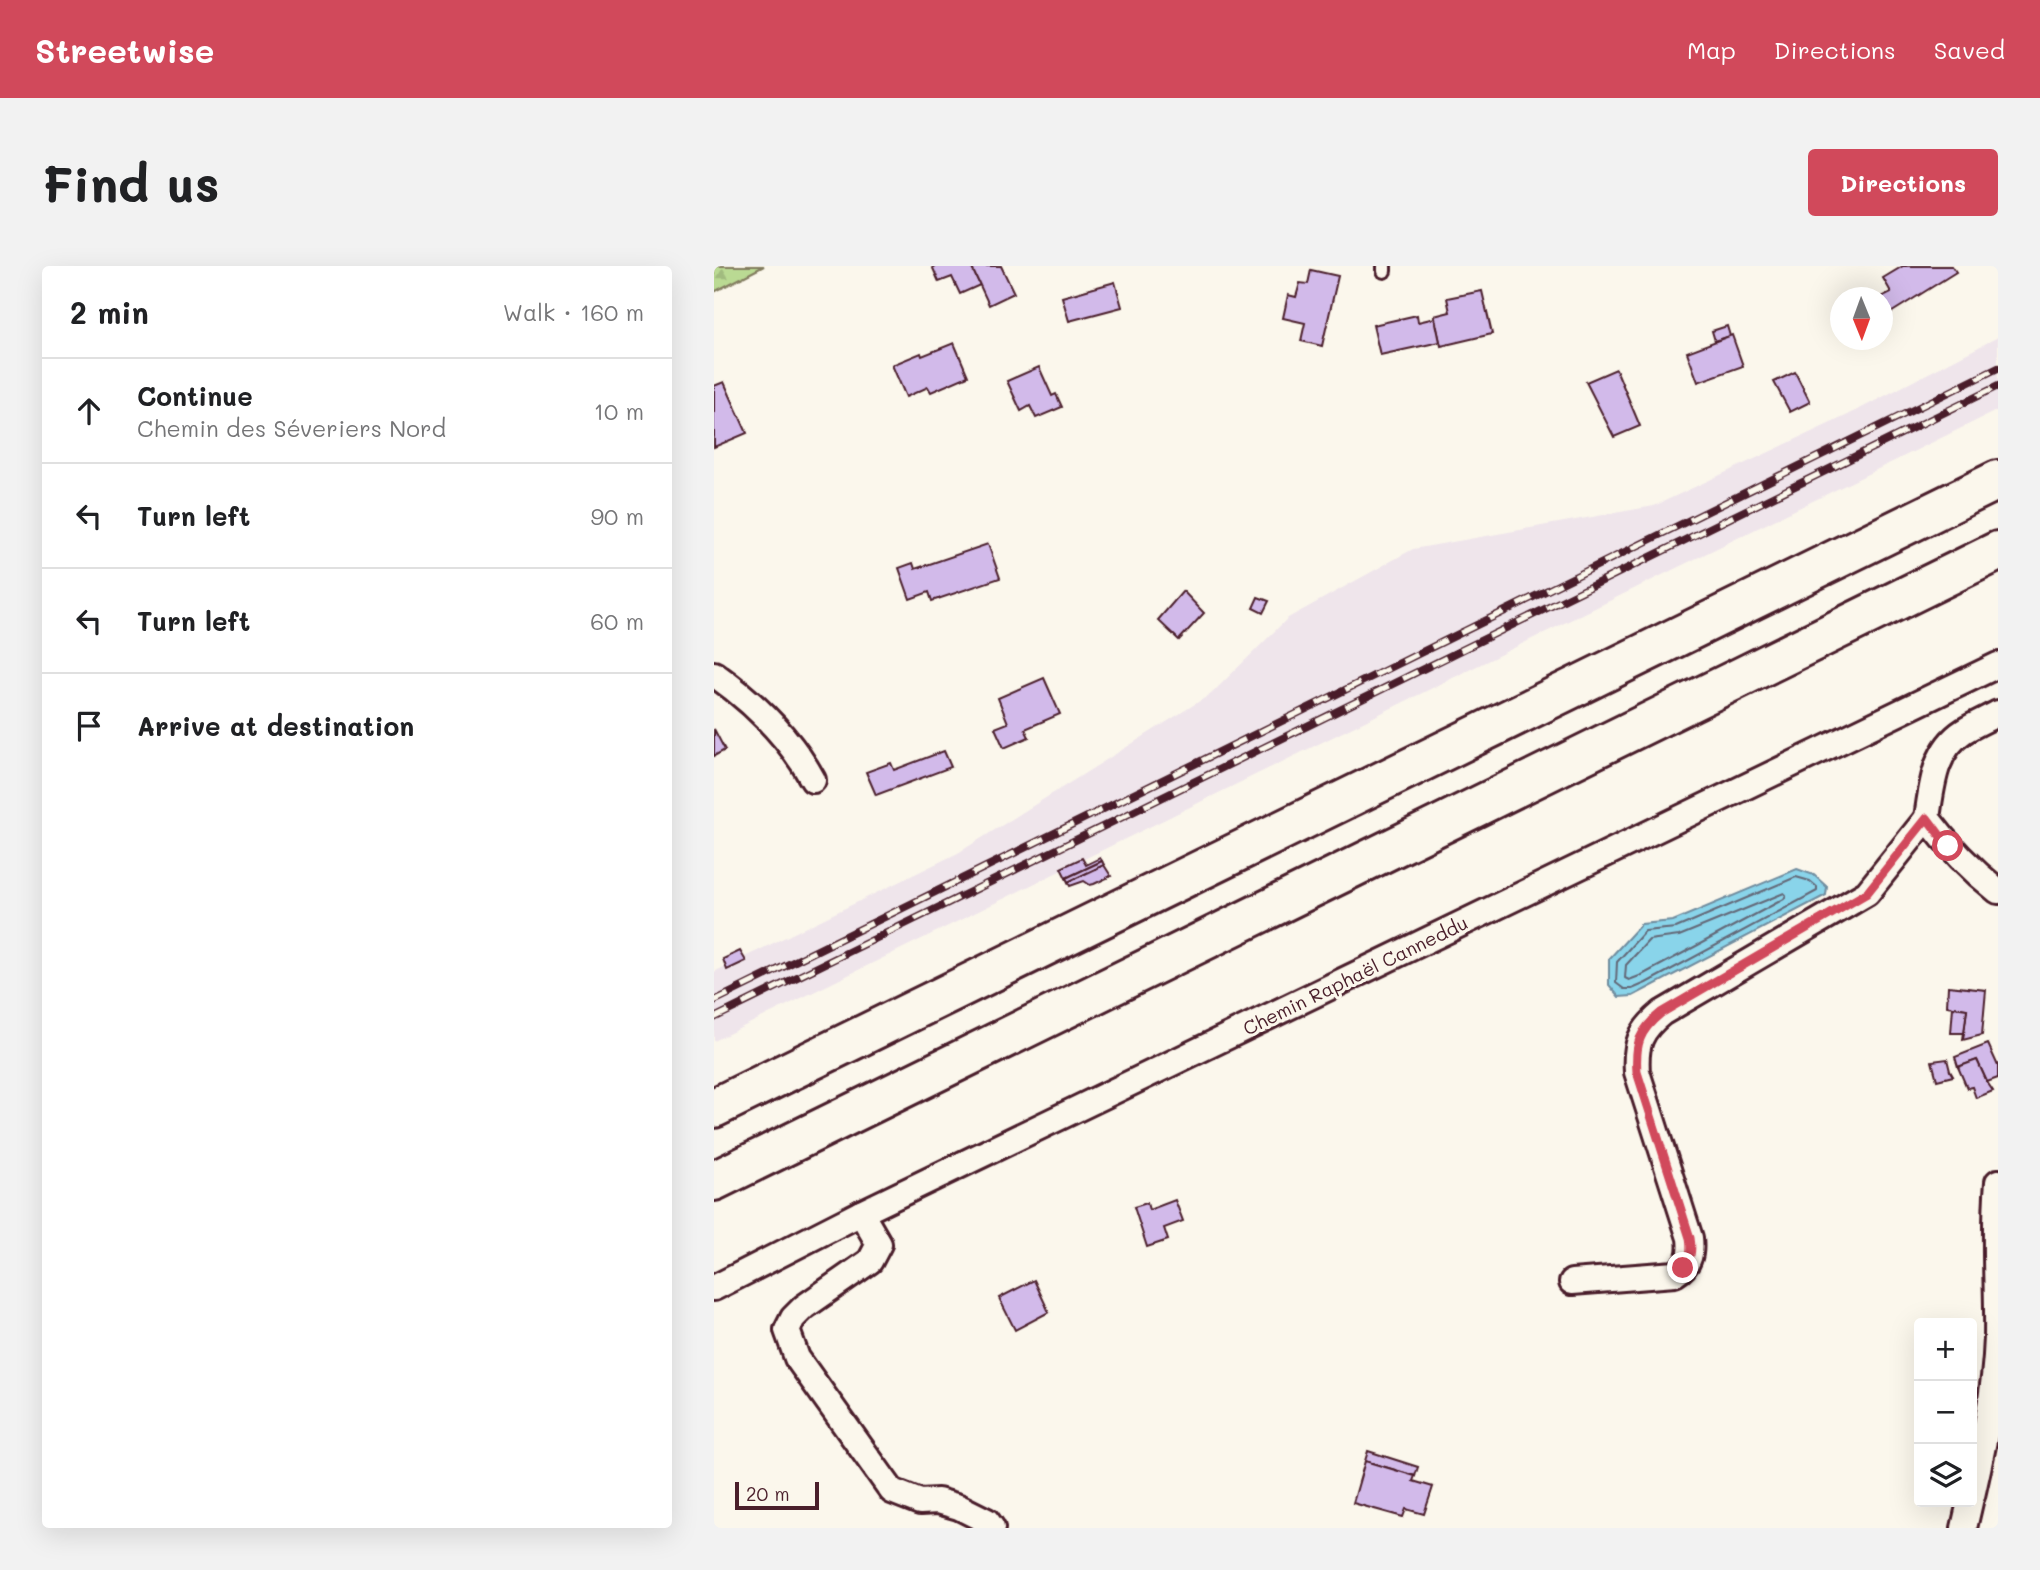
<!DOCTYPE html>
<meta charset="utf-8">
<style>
:root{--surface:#fff;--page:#f2f2f2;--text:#202124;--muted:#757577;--line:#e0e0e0;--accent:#d1495b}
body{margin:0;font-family:Mali,sans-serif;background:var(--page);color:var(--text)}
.controls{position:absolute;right:21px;bottom:21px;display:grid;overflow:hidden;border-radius:7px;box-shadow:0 7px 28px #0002}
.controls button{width:63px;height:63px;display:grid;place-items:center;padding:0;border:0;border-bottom:2px solid var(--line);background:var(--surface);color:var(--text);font:35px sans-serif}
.compass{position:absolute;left:1116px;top:21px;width:63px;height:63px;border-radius:50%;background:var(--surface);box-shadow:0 7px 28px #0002;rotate:179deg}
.scale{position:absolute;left:21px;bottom:18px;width:84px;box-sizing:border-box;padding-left:7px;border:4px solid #4a1f2b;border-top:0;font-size:19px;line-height:24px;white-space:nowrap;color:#4a1f2b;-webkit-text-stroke:5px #fbf7ec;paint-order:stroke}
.stop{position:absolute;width:21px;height:21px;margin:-16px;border:5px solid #d1495b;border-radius:50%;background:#fff}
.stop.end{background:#d1495b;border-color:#fff;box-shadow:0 2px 7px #0008}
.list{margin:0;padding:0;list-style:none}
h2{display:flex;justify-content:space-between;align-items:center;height:91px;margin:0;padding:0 28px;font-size:30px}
h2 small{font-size:23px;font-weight:400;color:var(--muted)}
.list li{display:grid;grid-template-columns:46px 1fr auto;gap:21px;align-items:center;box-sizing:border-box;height:105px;padding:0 28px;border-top:2px solid var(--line)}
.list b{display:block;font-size:26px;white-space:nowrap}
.list p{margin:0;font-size:23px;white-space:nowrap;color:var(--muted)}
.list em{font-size:23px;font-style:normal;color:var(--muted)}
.icon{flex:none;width:38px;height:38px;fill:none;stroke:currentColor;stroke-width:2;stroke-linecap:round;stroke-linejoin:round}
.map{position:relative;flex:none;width:1284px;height:1262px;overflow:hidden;border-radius:7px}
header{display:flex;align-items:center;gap:42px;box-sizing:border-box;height:98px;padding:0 35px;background:var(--accent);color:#fff}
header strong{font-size:33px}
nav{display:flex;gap:38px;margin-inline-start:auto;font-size:24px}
.intro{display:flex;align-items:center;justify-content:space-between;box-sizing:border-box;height:168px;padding:0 42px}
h1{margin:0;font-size:49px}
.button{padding:18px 32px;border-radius:7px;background:var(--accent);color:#fff;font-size:24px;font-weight:700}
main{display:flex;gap:42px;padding:0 42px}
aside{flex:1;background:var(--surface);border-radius:7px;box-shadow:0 7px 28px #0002}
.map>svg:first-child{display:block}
.built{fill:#efe5eb}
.forest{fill:url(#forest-firs);stroke:#827c5f;stroke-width:2}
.water{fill:#89d4ea;stroke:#708c9e;stroke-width:2}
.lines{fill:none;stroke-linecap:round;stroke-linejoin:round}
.shore{stroke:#636777;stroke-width:2}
.building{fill:#d2baea;stroke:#4a1f2b;stroke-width:2}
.service-casing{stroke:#4a1f2b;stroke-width:18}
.minor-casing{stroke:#4a1f2b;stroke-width:30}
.motorway-casing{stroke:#4a1f2b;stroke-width:44}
.service{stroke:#fbf7ec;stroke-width:12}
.minor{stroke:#fbf7ec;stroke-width:24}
.motorway{stroke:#fbf7ec;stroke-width:38}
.rail-casing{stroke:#4a1f2b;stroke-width:8}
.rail{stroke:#fbf7ec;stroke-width:5;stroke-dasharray:16;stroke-linecap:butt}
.route{stroke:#d1495b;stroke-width:9}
.labels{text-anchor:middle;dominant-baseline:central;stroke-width:6;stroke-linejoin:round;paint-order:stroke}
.street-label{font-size:19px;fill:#4a1f2b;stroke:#fbf7ec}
</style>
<header>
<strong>Streetwise</strong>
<nav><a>Map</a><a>Directions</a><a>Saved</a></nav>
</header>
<div class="intro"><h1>Find us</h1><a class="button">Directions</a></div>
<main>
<aside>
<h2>2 min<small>Walk · 160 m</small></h2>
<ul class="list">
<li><svg class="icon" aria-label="ahead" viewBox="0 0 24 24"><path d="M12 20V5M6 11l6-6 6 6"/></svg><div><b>Continue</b><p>Chemin des Séveriers Nord</p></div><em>10 m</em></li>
<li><svg class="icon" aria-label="left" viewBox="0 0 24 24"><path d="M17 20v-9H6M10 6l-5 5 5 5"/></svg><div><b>Turn left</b></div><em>90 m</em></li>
<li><svg class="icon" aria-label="left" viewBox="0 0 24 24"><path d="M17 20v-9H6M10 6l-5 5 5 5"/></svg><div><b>Turn left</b></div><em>60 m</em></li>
<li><svg class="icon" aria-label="arrive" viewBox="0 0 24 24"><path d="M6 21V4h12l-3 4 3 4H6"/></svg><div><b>Arrive at destination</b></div></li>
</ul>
</aside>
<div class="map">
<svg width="1284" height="1262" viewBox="0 0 1284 1262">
<defs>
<pattern id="forest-firs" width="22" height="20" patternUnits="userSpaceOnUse" patternTransform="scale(1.75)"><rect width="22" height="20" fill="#bada93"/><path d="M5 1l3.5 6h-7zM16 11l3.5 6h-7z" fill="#a1bb7f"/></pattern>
</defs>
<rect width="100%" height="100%" fill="#fbf7ec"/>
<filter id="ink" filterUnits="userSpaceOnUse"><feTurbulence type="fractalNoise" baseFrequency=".0143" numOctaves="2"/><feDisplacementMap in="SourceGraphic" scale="14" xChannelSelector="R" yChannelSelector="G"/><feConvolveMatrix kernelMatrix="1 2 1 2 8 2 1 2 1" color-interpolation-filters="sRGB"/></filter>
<g filter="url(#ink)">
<polygon class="built" points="1284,71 1284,144 0,775 0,706 244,587 497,428 574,352 699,283 940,240 1134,149"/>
<polygon class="forest" points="0,0 50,0 0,26"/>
<polygon class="water" points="1083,603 1100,609 1113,621 1112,629 919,730 905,731 895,719 895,693 927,658 959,655"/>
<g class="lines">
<g class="shore">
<polygon points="1082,611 1096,615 1103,621 1103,625 932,717 918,723 910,723 902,717 903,696 931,665 962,662"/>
<polygon points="1070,627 1072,629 1070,633 928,709 915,714 911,712 912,699 935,674 965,670"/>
</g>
</g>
<g class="building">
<polygon points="218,0 257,0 266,19 246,28 238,11 225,16"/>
<polygon points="257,0 287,0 300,27 275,39"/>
<polygon points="1189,0 1238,0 1242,6 1175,48 1168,37 1168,32 1165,32 1177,26 1169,12"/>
<polygon points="597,4 624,10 608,80 587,75 591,57 569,52 574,29 582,31 586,17 594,18"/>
<polygon points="401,16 408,41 355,55 348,31"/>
<polygon points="768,25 778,68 727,80 720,50 736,46 733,32"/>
<polygon points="703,49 704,56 721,52 726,76 666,89 659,59"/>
<polygon points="1013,60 1016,70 1001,75 998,65"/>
<polygon points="1018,69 1029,100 984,116 973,86"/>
<polygon points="240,77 254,110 217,126 214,121 192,131 178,99 207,87 208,90"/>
<polygon points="325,101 338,130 342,128 348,141 322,152 316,140 307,145 293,115"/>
<polygon points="902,103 926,160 900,171 872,116"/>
<polygon points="1081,106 1096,136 1076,146 1060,116"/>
<polygon points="10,116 33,167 0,181 0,120"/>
<polygon points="274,278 286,312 218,335 215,326 196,333 185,302 199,297 201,303"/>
<polygon points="469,325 490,347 465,374 444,354"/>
<polygon points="544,331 555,335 549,347 539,342"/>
<polygon points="330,412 346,448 311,463 315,471 290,482 281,462 294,457 284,432"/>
<polygon points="0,463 11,484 0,490"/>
<polygon points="230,485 237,501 162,529 152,506 177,497 180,504"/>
<polygon points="368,592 372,599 386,592 388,595 352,612 347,602"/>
<polygon points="388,595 390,599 354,616 352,612"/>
<polygon points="390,599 397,610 380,618 376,619 370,615 356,620 354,616"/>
<polygon points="26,685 32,695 13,704 9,693"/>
<polygon points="1234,720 1272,724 1268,769 1249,774 1253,743 1233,740"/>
<polygon points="1239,741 1253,743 1250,767 1237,767"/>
<polygon points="1274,778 1284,800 1284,812 1273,816 1263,794 1244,801 1241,791"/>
<polygon points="1233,793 1236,805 1239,810 1223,814 1218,795"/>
<polygon points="1263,794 1273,816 1279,825 1262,832 1258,821 1253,822 1244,801"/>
<polygon points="461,934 469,955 450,962 454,974 433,981 420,941 433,937 435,944"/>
<polygon points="320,1014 335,1046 301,1064 285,1032"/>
<polygon points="654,1185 704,1201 701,1210 651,1195"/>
<polygon points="651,1195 701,1210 699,1215 719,1221 710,1248 692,1243 689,1251 639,1237"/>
</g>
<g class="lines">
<defs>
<polyline id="service" points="670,0 670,5"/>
<g id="minor">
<path d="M0,408C41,437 75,470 99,514"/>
<path d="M1284,447C1273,453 1261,458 1250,465C1220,484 1218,520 1213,552C1234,580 1256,603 1284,625"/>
<polyline points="147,947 165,978 156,995 90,1041 79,1052 73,1064 83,1092 178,1225 206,1236 224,1235 245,1241 273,1255 278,1262"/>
<path d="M858,1016L961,1008C975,999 978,989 976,972L923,806C921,778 926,765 948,747L1153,627L1213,552"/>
<polyline points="0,1022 147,947 1284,399"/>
<path d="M1258,1230C1270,1177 1281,1126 1283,1072C1284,1020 1279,968 1284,916"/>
<polyline points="1250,1262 1256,1236"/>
</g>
<g id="motorway">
<polyline points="0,842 1284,214"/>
<polyline points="0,915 1284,285"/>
</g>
</defs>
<use href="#service" class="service-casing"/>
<use href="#minor" class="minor-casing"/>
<use href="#motorway" class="motorway-casing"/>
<use href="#service" class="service"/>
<use href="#minor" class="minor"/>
<use href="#motorway" class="motorway"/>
<defs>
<g id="rail">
<polyline points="0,735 1284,102"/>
<polyline points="0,752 1284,120"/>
</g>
</defs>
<use href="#rail" class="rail-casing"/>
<use href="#rail" class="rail"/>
</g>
</g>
<g class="lines" filter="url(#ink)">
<path class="route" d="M969,1002C977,992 978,985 976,972L923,806C921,778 925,765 947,747L1153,627L1213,552L1234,580"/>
</g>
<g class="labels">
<g class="street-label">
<text transform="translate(641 709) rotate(-26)">Chemin Raphaël Canneddu</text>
</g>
</g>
</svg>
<div class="controls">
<button>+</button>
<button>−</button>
<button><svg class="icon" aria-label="layers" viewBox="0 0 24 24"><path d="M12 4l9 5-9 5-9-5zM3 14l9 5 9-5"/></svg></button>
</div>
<svg class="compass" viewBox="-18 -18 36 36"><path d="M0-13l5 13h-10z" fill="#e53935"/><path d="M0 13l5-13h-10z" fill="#757577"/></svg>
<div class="scale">20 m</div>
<div class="stop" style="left:1234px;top:580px"></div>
<div class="stop end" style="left:969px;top:1002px"></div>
</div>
</main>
